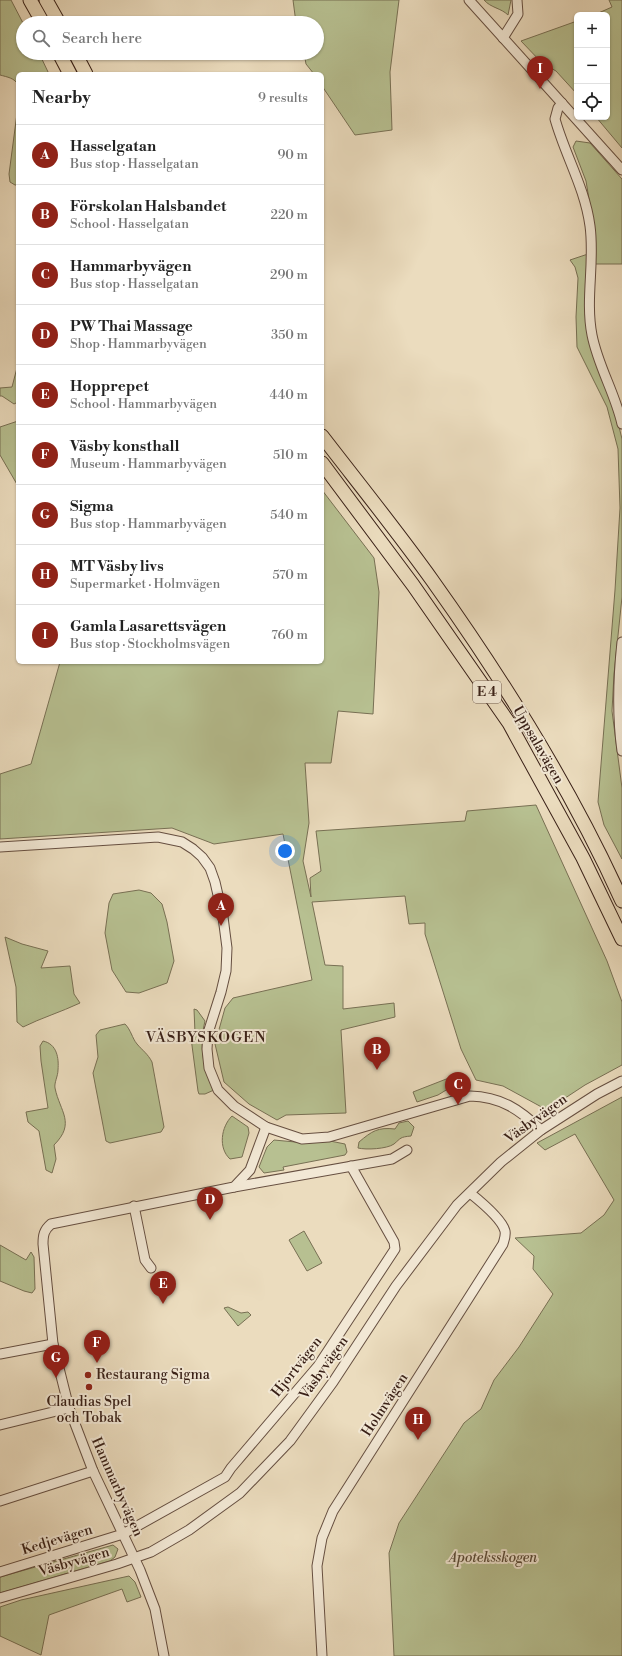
<!DOCTYPE html>
<meta charset="utf-8">
<style>
:root{--surface:#fff;--page:#f2f2f2;--text:#222;--muted:#767676;--line:#e0e0e0;--accent:#8f2418}
body{margin:0;font-family:"Libre Bodoni",serif;background:var(--page);color:var(--text)}
.controls{position:absolute;right:12px;top:12px;display:grid;overflow:hidden;border-radius:6px;box-shadow:0 1px 3px #0004}
.controls button{width:36px;height:36px;display:grid;place-items:center;padding:0;border:0;border-bottom:1px solid var(--line);background:var(--surface);color:var(--text);font:20px sans-serif}
.you{position:absolute;left:285px;top:851px;width:14px;height:14px;margin:-10px;border:3px solid #fff;border-radius:50%;background:#1a73e8;box-shadow:0 0 0 6px #1a73e833}
.badge{display:grid;place-items:center;width:26px;height:26px;border-radius:50%;background:var(--accent);color:#fff;font-size:13px;font-weight:700}
.pin{position:absolute;translate:-50% -33px;filter:drop-shadow(0 1px 2px #0008)}
.pin::after{content:'';position:absolute;top:21px;width:14px;height:12px;background:inherit;clip-path:polygon(0 0,100% 0,50% 100%)}
.list{margin:0;padding:0;list-style:none}
h2{display:flex;justify-content:space-between;align-items:center;height:52px;margin:0;padding:0 16px;font-size:17px}
h2 small{font-size:13px;font-weight:400;color:var(--muted)}
.list li{display:grid;grid-template-columns:26px 1fr auto;gap:12px;align-items:center;box-sizing:border-box;height:60px;padding:0 16px;border-top:1px solid var(--line)}
.list b{display:block;font-size:15px;white-space:nowrap}
.list p{margin:0;font-size:13px;white-space:nowrap;color:var(--muted)}
.list em{font-size:13px;font-style:normal;color:var(--muted)}
.icon{flex:none;width:22px;height:22px;fill:none;stroke:currentColor;stroke-width:2;stroke-linecap:round;stroke-linejoin:round}
.map{position:relative;flex:none;width:622px;height:1656px;overflow:hidden}
.search{position:absolute;background:var(--surface);box-shadow:0 1px 3px #0004;left:16px;top:16px;width:308px;height:44px;display:flex;align-items:center;gap:10px;box-sizing:border-box;padding:0 14px;border-radius:22px;color:var(--muted);font-size:15px}
.panel{position:absolute;background:var(--surface);box-shadow:0 1px 3px #0004;left:16px;top:72px;width:308px;height:592px;border-radius:6px}
.map>svg:first-child{display:block}
.green{fill:#b7c091;stroke:#787054}
.lines{fill:none;stroke-linecap:round;stroke-linejoin:round}
.minor-casing{stroke:#664f41;stroke-width:11}
.highway-casing{stroke:#392017;stroke-width:15}
.minor{stroke:#f2e8d5;stroke-width:9}
.highway{stroke:#ebdcbe;stroke-width:13}
.poi-dot{fill:#8f2418;stroke:#f2e8d5;stroke-width:1.5}
.labels{text-anchor:middle;dominant-baseline:central;stroke-width:4;stroke-linejoin:round;paint-order:stroke}
.shield{fill:#f2e8d5;stroke:#705c50;stroke-width:1}
.shield-label{font-size:13px;font-weight:bold;fill:#392017}
.street-label{font-size:14px;fill:#392017;stroke:#f2e8d5}
.poi-label{font-size:14px;fill:#392017;stroke:#f2e8d5;text-anchor:start}
.park-label{font-size:14px;font-style:italic;fill:#584836;stroke:#f2e8d5}
.neighbourhood-label{font-size:15px;letter-spacing:1px;fill:#392017;stroke:#f2e8d5}
</style>
<div class="map">
<svg width="622" height="1656" viewBox="0 0 622 1656">
<rect width="100%" height="100%" fill="#ebdcbe"/>
<filter id="stains"><feTurbulence type="fractalNoise" baseFrequency=".005" numOctaves="4"/><feColorMatrix values="0 0 0 0 .2 0 0 0 0 .09 0 0 0 0 .02 0 0 0 .5 -.17"/></filter>
<radialGradient id="worn" r=".72"><stop offset=".6" stop-color="#630" stop-opacity="0"/><stop offset="1" stop-color="#630" stop-opacity=".3"/></radialGradient>
<g class="green">
<path d="M0,0H11L23,23V53H39L49,74H18V85C15,78 7,77 0,75Z"/>
<polygon points="293,0 399,0 390,72 392,130 355,135 322,86 322,74 314,74 306,64 304,53 317,53 317,23 296,23"/>
<path d="M484,0H511L508,15C501,8 491,8 484,0Z"/>
<polygon points="609,0 622,0 622,148 596,117 607,117 607,15 594,15 612,7"/>
<polygon points="577,21 577,94 556,71 542,63 521,41"/>
<polygon points="18,106 18,185 15,185 10,182 9,174"/>
<polygon points="576,141 590,143 622,179 622,264 595,264 595,235 586,181 573,147"/>
<polygon points="588,254 586,315 612,398 622,439 622,597 614,674 612,711 622,788 622,859 604,825 598,802 615,590 620,508 618,449 607,407 577,347 576,317 578,278 575,267 570,260"/>
<polygon points="18,364 18,402 14,404 2,396 0,396 0,388 12,387"/>
<polygon points="18,421 18,486 0,455 0,427"/>
<polygon points="322,490 374,558 379,592 373,714 338,711 331,763 305,763 309,823 303,861 311,897 310,878 321,871 316,831 465,821 467,811 536,805 607,961 622,1002 622,1065 585,1085 547,1110 503,1086 476,1080 461,1049 425,934 425,923 409,924 405,896 312,902 325,965 343,966 343,1009 394,1003 395,1017 341,1030 346,1113 286,1115 277,1120 249,1104 224,1082 215,1044 225,1008 233,998 312,980 283,834 214,844 172,828 0,839 0,774 31,764 60,662 322,662"/>
<polygon points="139,890 151,893 162,904 167,922 174,961 167,983 139,993 126,992 112,970 105,933 109,903 113,894"/>
<path d="M5,937L22,944L48,951L41,968L70,966L74,994L80,1003C61,1012 41,1018 23,1027L17,1022L16,987Z"/>
<path d="M194,1009L197,1010L205,1021C199,1045 203,1069 214,1090L205,1094H199L198,1091L191,1038L195,1033Z"/>
<path d="M125,1024C131,1030 132,1038 137,1044C142,1050 148,1054 152,1062L164,1127L161,1132L110,1143L106,1141L93,1073L98,1057L96,1035L100,1030Z"/>
<path d="M43,1041C57,1044 59,1058 58,1070C58,1076 54,1083 55,1088C60,1112 76,1123 54,1145L56,1159L52,1173L46,1170L39,1131L28,1122L26,1112L48,1108L41,1061L40,1046Z"/>
<polygon points="454,1076 456,1084 438,1095 417,1102 413,1092"/>
<polygon points="622,1097 622,1656 394,1656 389,1553 399,1523 464,1423 481,1409 494,1380 519,1347 553,1294 533,1269 534,1256 515,1238 581,1233 604,1215 614,1200 575,1134 545,1150 537,1143"/>
<path d="M232,1116L248,1127L249,1133L242,1157L230,1159C218,1148 221,1127 232,1116Z"/>
<path d="M408,1121L414,1127L411,1136C400,1137 401,1138 394,1144C387,1149 366,1150 358,1148L359,1142C372,1131 378,1127 395,1129L399,1123Z"/>
<polygon points="274,1140 306,1143 330,1141 345,1144 347,1152 345,1155 283,1167 284,1170 264,1173 259,1167 267,1147"/>
<polygon points="304,1231 322,1263 307,1271 289,1240"/>
<polygon points="0,1245 26,1260 31,1252 34,1257 35,1289 32,1293 24,1291 0,1281"/>
<polygon points="228,1307 241,1313 248,1312 251,1315 238,1326 224,1308"/>
<polygon points="113,1545 118,1549 115,1557 110,1561 0,1593 0,1577"/>
<polygon points="129,1576 135,1582 141,1597 127,1602 122,1589 49,1615 41,1655 0,1636 0,1607 21,1600"/>
</g>
<g class="lines">
<defs>
<g id="minor">
<polyline points="469,0 622,170"/>
<polyline points="503,38 518,14 517,0"/>
<path d="M562,103L558,108L555,119C565,155 585,188 590,226C595,262 585,299 592,335C598,366 615,393 622,424"/>
<path d="M622,642C618,679 617,715 622,751"/>
<path d="M0,847L158,837L182,842L193,849L202,857L210,868L215,882L223,917L227,948L226,971L221,992L208,1033L207,1049L209,1068L218,1090L234,1106L266,1127L302,1139L329,1137L470,1096C501,1097 519,1109 541,1130"/>
<polyline points="234,1187 392,1159 407,1150"/>
<polyline points="134,1206 145,1260 151,1268"/>
<polyline points="0,1354 53,1344"/>
<polyline points="0,1425 69,1408"/>
<polyline points="0,1501 93,1471"/>
<polyline points="0,1572 123,1534 225,1477 231,1468 318,1366 395,1249 394,1242 351,1166"/>
<polyline points="0,1598 117,1564 151,1552 189,1530 240,1493 290,1441 333,1382 396,1286 457,1205 501,1162 541,1130 597,1094 622,1081"/>
<path d="M164,1656L155,1609L140,1570L93,1471L69,1408L53,1344L43,1244C43,1235 44,1230 51,1224L234,1187L250,1170L266,1127"/>
<path d="M322,1656L317,1566L322,1538L333,1511L503,1244C504,1240 506,1236 505,1231C502,1219 480,1201 470,1193"/>
</g>
<g id="highway">
<polyline points="30,0 43,23"/>
<polyline points="46,0 59,23"/>
<polyline points="59,53 70,74"/>
<polyline points="75,53 86,74"/>
<path d="M322,436C359,484 397,531 432,580C504,681 571,788 622,901"/>
<polyline points="322,463 413,585 509,723 583,858 622,939"/>
</g>
</defs>
<use href="#minor" class="minor-casing"/>
<use href="#highway" class="highway-casing"/>
<use href="#minor" class="minor"/>
<use href="#highway" class="highway"/>
</g>
<g class="poi-dot">
<circle cx="88" cy="1375" r="4"/>
<circle cx="89" cy="1387" r="4"/>
</g>
<g class="labels">
<rect class="shield" x="473" y="681" width="28" height="22" rx="3"/>
<g class="shield-label">
<text x="487" y="692">E 4</text>
</g>
<g class="street-label">
<text transform="translate(538 745) rotate(60)">Uppsalavägen</text>
<text transform="translate(536 1119) rotate(-36)">Väsbyvägen</text>
<text transform="translate(297 1367) rotate(-52)">Hjortvägen</text>
<text transform="translate(324 1368) rotate(-55)">Väsbyvägen</text>
<text transform="translate(385 1405) rotate(-57)">Holmvägen</text>
<text transform="translate(117 1487) rotate(66)">Hammarbyvägen</text>
<text transform="translate(57 1540) rotate(-17)">Kedjevägen</text>
<text transform="translate(74 1562) rotate(-16)">Väsbyvägen</text>
</g>
<g class="poi-label">
<text x="96" y="1375">Restaurang Sigma</text>
<text x="89" y="1402" text-anchor="middle">Claudias Spel<tspan x="89" dy="16">och Tobak</tspan></text>
</g>
<g class="park-label">
<text x="493" y="1558">Apoteksskogen</text>
</g>
<g class="neighbourhood-label">
<text x="206" y="1037">VÄSBYSKOGEN</text>
</g>
</g>
<rect width="100%" height="100%" filter="url(#stains)"/>
<rect width="100%" height="100%" fill="url(#worn)"/>
</svg>
<div class="controls">
<button>+</button>
<button>−</button>
<button><svg class="icon" aria-label="locate" viewBox="0 0 24 24"><circle cx="12" cy="12" r="6"/><path d="M12 2v4M12 18v4M2 12h4M18 12h4"/></svg></button>
</div>
<div class="you"></div>
<div class="pin badge" style="left:221px;top:926px">A</div>
<div class="pin badge" style="left:377px;top:1070px">B</div>
<div class="pin badge" style="left:458px;top:1105px">C</div>
<div class="pin badge" style="left:210px;top:1220px">D</div>
<div class="pin badge" style="left:163px;top:1304px">E</div>
<div class="pin badge" style="left:97px;top:1363px">F</div>
<div class="pin badge" style="left:56px;top:1378px">G</div>
<div class="pin badge" style="left:418px;top:1440px">H</div>
<div class="pin badge" style="left:540px;top:89px">I</div>
<div class="search"><svg class="icon" aria-label="search" viewBox="0 0 24 24"><circle cx="10" cy="10" r="6"/><path d="M15 15l6 6"/></svg>Search here</div>
<section class="panel">
<h2>Nearby<small>9 results</small></h2>
<ul class="list">
<li><span class="badge">A</span><div><b>Hasselgatan</b><p>Bus stop · Hasselgatan</p></div><em>90 m</em></li>
<li><span class="badge">B</span><div><b>Förskolan Halsbandet</b><p>School · Hasselgatan</p></div><em>220 m</em></li>
<li><span class="badge">C</span><div><b>Hammarbyvägen</b><p>Bus stop · Hasselgatan</p></div><em>290 m</em></li>
<li><span class="badge">D</span><div><b>PW Thai Massage</b><p>Shop · Hammarbyvägen</p></div><em>350 m</em></li>
<li><span class="badge">E</span><div><b>Hopprepet</b><p>School · Hammarbyvägen</p></div><em>440 m</em></li>
<li><span class="badge">F</span><div><b>Väsby konsthall</b><p>Museum · Hammarbyvägen</p></div><em>510 m</em></li>
<li><span class="badge">G</span><div><b>Sigma</b><p>Bus stop · Hammarbyvägen</p></div><em>540 m</em></li>
<li><span class="badge">H</span><div><b>MT Väsby livs</b><p>Supermarket · Holmvägen</p></div><em>570 m</em></li>
<li><span class="badge">I</span><div><b>Gamla Lasarettsvägen</b><p>Bus stop · Stockholmsvägen</p></div><em>760 m</em></li>
</ul>
</section>
</div>
